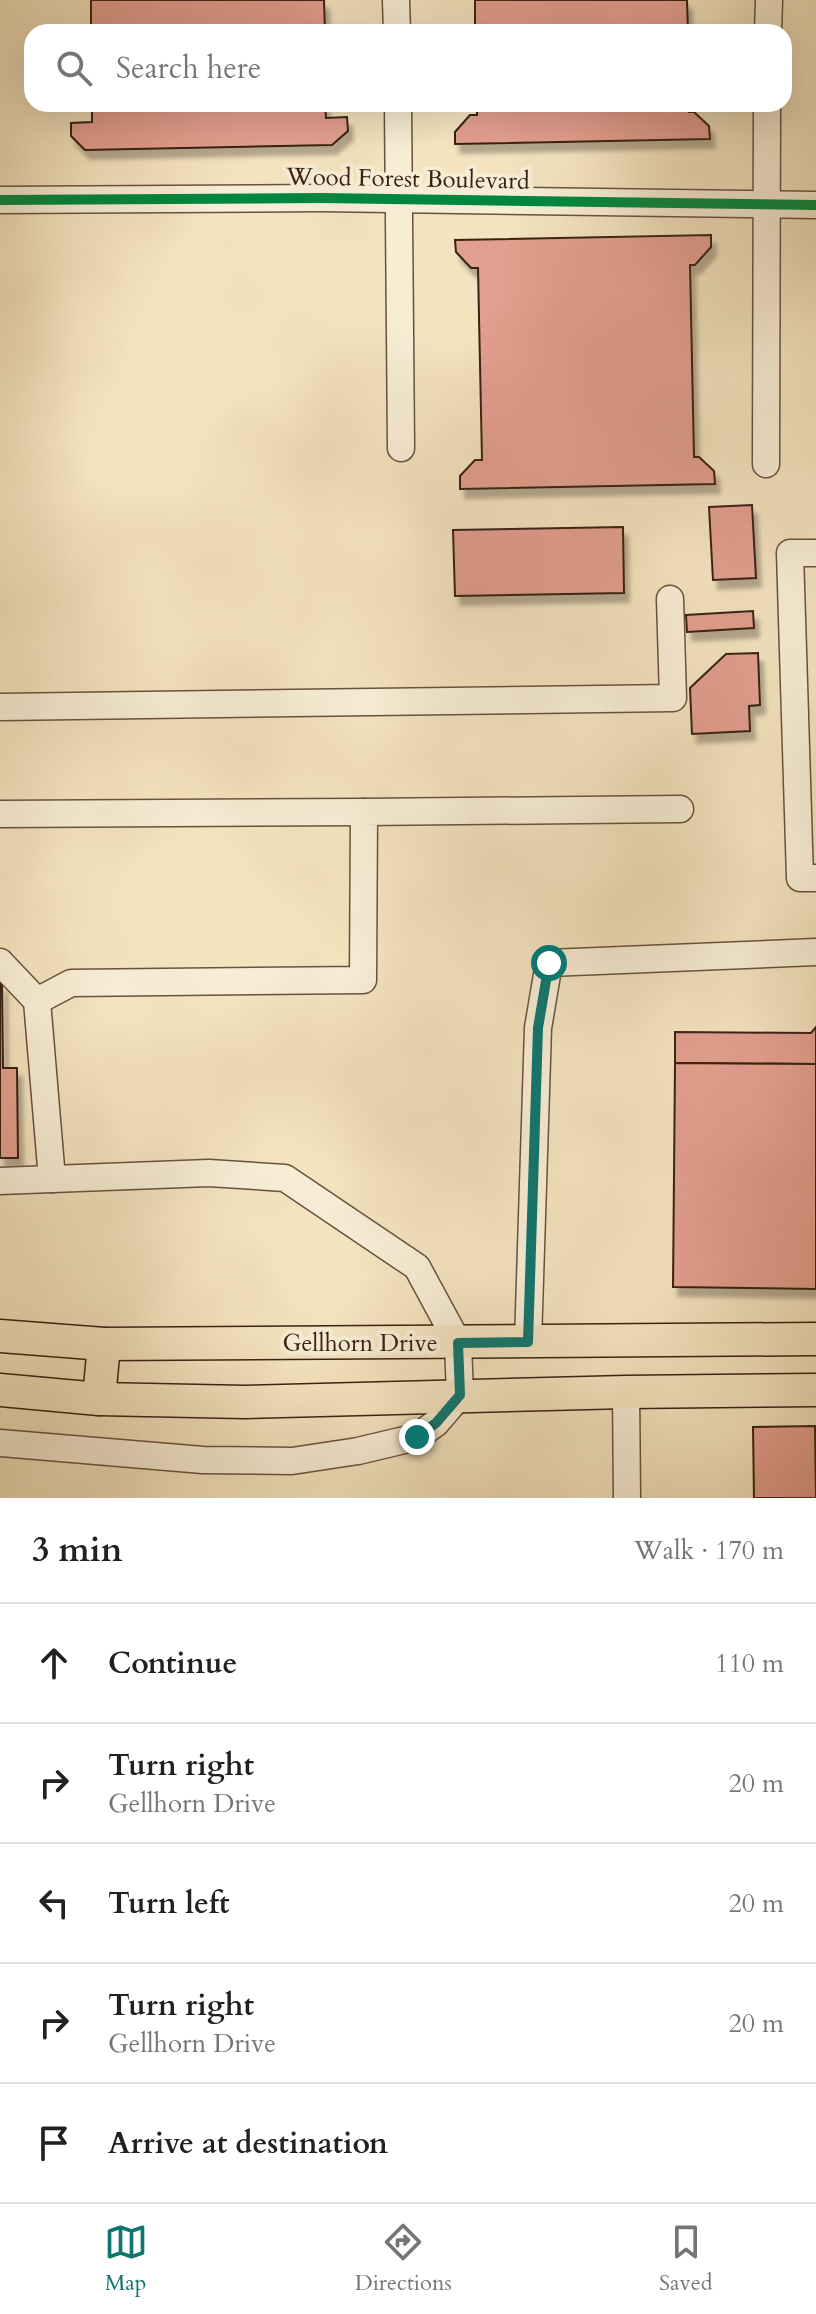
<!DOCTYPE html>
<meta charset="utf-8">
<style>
:root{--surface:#fff;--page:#f2f2f2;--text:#202124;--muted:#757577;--line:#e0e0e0;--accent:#0f766e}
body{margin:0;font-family:Cardo,serif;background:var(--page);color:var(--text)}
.stop{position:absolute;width:24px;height:24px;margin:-18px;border:6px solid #0f766e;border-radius:50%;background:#fff}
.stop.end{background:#0f766e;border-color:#fff;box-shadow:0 2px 8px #0008}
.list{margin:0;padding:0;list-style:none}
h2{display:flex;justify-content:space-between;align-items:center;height:104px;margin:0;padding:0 32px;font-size:34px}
h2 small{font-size:26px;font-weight:400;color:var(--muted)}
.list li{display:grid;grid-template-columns:52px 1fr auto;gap:24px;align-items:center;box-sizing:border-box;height:120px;padding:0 32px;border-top:2px solid var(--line)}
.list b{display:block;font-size:30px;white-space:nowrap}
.list p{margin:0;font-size:26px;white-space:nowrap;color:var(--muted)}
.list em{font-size:26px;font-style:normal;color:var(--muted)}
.icon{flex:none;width:44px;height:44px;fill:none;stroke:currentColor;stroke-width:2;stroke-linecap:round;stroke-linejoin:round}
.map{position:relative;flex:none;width:816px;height:1498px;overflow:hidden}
.search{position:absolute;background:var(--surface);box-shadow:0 8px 32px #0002;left:24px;right:24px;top:24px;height:88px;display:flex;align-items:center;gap:20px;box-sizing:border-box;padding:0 28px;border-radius:24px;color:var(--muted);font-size:30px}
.sheet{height:704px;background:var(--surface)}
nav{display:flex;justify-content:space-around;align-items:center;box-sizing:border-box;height:112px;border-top:2px solid var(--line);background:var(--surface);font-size:22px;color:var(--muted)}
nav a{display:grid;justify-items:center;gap:4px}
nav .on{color:var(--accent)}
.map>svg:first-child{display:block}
.building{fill:#e29e8e;stroke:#392112;stroke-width:2;filter:url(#shadow)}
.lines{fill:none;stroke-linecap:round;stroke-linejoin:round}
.minor-casing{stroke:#68523d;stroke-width:29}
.major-casing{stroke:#392112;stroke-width:35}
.minor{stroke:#f7edd5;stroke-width:26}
.major{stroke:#f3e3bf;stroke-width:32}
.cycleway-casing{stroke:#f7edd5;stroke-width:15}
.cycleway{stroke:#00873e;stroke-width:10}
.route{stroke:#0f766e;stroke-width:10}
.labels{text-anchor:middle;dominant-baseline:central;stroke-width:8;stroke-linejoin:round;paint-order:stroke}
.street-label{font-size:24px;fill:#392112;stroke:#f7edd5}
</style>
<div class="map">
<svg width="816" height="1498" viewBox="0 0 816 1498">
<defs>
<filter id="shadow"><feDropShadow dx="5" dy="9" stdDeviation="2" flood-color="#0004"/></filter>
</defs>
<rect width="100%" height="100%" fill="#f3e3bf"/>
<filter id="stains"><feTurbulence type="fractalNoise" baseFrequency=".0025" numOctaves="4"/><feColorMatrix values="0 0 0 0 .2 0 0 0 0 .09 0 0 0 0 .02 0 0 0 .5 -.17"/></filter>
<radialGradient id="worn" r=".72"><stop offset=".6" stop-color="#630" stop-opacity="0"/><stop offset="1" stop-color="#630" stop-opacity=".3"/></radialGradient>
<g class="building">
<polygon points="91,0 324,0 325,32 91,32"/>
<polygon points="475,0 687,0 688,32 475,32"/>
<polygon points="92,104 325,104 326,118 347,117 348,131 332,145 85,150 71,136 71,123 92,122"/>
<polygon points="477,104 689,104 689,112 694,112 709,126 710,139 455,144 455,132 470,115 477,115"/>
<polygon points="711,235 711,247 695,265 690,265 694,457 699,457 714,471 715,484 460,489 460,476 475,460 482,460 478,268 471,268 456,252 455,240"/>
<polygon points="752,505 756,578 713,580 709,507"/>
<polygon points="623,527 624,593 455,596 453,530"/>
<polygon points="753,611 754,628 687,632 686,615"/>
<polygon points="758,653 760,705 749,706 750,731 692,734 690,688 726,654"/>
<polygon points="2,983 3,1068 17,1068 18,1158 0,1158 0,984"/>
<polygon points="816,1027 816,1064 675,1063 675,1032 811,1033"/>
<polygon points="675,1063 816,1064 816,1289 673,1287"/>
<polygon points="815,1426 816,1498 754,1498 753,1427"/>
</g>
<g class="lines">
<defs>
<g id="minor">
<polyline points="396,0 397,32"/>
<polyline points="768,32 769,0"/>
<polyline points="398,104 401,448"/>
<polyline points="0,200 321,198 816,205"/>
<polyline points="766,464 767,104"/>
<polyline points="816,553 790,553 800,878 816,878"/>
<polyline points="0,707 673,698 670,599"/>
<polyline points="0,814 364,812"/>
<polyline points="0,962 37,1001 52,1179"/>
<polyline points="37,1001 71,983 363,980 364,812 680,809"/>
<polyline points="0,1181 209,1173 285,1178 417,1267 458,1343 460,1395 436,1423 417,1437 358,1451 292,1461 203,1460 0,1443"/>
<polyline points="528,1342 538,1028 549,963 816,952"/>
<polyline points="626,1392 627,1498"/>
</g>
<g id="major">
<polyline points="0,1336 104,1344 816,1339"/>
<polyline points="0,1390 99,1399 244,1402 626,1392 816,1390"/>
<polyline points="99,1399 104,1344"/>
</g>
</defs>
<use href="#minor" class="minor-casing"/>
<use href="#major" class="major-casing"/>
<use href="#minor" class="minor"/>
<use href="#major" class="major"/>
<defs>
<polyline id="cycleway" points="0,200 321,198 816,205"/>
</defs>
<use href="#cycleway" class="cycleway-casing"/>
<use href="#cycleway" class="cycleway"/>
</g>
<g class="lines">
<polyline class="route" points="417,1437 436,1423 460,1395 458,1343 528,1342 538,1028 549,963"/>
</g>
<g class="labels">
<g class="street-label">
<text transform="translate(408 179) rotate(1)">Wood Forest Boulevard</text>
<text x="360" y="1343">Gellhorn Drive</text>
</g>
</g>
<rect width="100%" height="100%" filter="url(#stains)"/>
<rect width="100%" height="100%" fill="url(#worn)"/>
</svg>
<div class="stop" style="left:549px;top:963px"></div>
<div class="stop end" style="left:417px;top:1437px"></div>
<div class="search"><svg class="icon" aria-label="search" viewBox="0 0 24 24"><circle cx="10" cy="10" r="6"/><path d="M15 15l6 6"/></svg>Search here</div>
</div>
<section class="sheet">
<h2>3 min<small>Walk · 170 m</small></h2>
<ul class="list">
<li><svg class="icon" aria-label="ahead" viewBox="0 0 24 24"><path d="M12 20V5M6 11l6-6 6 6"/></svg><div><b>Continue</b></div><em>110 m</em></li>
<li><svg class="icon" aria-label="right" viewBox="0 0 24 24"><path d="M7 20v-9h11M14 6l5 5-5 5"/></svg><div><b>Turn right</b><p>Gellhorn Drive</p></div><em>20 m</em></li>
<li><svg class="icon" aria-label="left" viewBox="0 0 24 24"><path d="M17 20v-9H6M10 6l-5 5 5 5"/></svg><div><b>Turn left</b></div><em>20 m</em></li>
<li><svg class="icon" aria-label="right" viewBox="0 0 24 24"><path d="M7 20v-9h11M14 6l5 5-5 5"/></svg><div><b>Turn right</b><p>Gellhorn Drive</p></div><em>20 m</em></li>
<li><svg class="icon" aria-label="arrive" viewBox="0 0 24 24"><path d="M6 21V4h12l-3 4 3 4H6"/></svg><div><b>Arrive at destination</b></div></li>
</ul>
</section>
<nav>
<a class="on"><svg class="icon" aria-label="map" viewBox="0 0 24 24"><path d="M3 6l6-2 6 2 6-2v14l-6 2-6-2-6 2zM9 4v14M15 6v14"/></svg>Map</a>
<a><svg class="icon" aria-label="directions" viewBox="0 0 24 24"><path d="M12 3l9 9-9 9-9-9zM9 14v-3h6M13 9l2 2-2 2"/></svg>Directions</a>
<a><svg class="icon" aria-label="saved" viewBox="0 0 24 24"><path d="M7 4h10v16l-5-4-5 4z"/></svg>Saved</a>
</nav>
